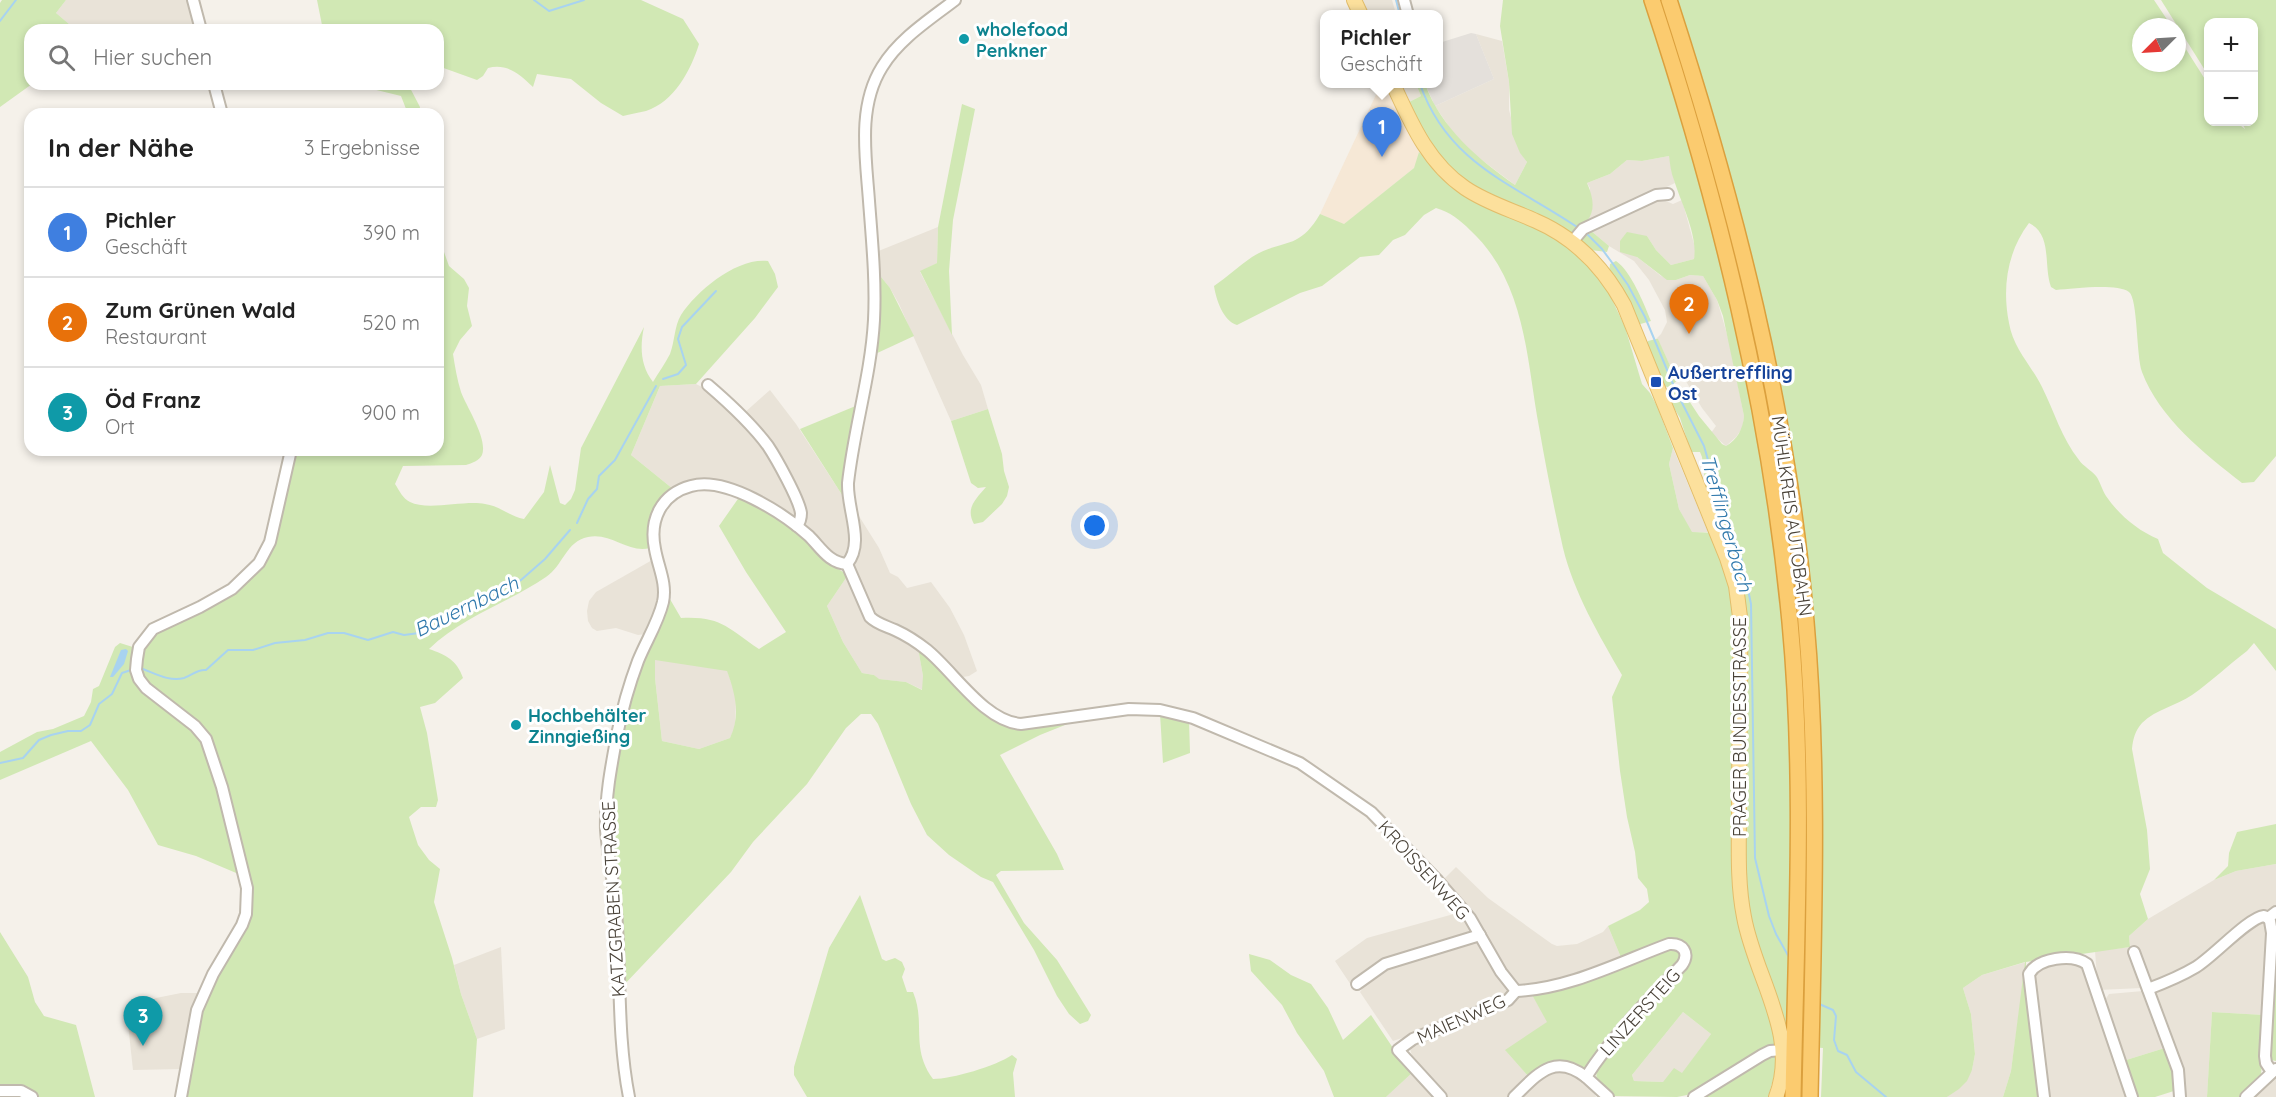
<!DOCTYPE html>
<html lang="de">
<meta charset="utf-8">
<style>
:root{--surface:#fff;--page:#f6f6f6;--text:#222;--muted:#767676;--line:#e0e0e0;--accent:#f63e20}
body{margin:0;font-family:Quicksand,sans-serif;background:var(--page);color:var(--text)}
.controls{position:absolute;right:18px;top:18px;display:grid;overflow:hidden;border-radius:12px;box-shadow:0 3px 9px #0003}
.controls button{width:54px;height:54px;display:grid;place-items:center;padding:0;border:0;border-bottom:2px solid var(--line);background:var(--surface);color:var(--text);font:30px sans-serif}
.compass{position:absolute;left:2132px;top:18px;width:54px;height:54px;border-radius:50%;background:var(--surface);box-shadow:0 3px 9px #0003;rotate:246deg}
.you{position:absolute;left:1095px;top:526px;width:21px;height:21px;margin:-15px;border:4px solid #fff;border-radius:50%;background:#1a73e8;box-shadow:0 0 0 9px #1a73e833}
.badge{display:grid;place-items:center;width:39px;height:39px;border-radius:50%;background:var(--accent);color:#fff;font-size:20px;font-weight:700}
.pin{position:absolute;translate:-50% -50px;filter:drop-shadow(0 2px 3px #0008)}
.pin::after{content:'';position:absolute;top:32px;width:21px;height:18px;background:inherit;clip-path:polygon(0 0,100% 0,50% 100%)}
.popup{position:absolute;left:1320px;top:10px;width:123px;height:78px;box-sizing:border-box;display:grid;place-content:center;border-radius:12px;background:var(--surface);filter:drop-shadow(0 2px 4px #0005);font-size:20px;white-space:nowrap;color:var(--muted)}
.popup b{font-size:22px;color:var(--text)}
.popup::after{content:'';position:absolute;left:50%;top:100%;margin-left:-12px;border:12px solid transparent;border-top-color:var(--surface)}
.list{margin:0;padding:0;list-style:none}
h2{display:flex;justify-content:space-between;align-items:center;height:78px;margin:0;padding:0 24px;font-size:26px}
h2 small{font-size:20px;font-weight:400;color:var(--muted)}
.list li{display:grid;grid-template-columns:39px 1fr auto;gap:18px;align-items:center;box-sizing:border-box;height:90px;padding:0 24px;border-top:2px solid var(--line)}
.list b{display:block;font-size:22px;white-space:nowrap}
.list p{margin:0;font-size:20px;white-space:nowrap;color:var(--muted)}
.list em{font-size:20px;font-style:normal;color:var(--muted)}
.icon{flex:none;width:33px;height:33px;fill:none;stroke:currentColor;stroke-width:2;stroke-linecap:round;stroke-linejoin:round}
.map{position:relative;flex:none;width:2276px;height:1097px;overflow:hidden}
.search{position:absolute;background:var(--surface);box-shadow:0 3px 9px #0003;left:24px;top:24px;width:420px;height:66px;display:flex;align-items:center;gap:15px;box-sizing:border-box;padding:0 21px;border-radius:18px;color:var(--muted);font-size:22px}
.panel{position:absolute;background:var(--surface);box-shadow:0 3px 9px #0003;left:24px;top:108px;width:420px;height:348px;border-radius:18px}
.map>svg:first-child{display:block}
.residential{fill:#e9e3d8}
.commercial{fill:#f6e8d6}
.industrial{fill:#e4e0db}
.green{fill:#d1e8b4;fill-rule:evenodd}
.water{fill:#a8d3f0}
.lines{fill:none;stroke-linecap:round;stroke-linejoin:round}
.stream{stroke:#a8d3f0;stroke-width:2}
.minor-casing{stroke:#c0b9ad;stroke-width:14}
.major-casing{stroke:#e2bd6b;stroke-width:16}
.highway-casing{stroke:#dba03e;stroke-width:18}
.minor{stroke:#fff;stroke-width:10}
.major{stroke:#fce09c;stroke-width:14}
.highway{stroke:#fbcb6f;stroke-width:15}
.culture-dot{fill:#0f9aa8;stroke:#fff;stroke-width:2}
.transit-dot{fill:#1a4fb4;stroke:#fff;stroke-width:2}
.labels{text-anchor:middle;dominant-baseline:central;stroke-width:6;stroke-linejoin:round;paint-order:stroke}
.culture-label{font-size:18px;font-weight:bold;fill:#0d838f;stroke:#fff;text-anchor:start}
.transit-label{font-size:18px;font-weight:bold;fill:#164399;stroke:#fff;text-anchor:start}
.street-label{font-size:18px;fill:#494238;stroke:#fff}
.water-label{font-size:20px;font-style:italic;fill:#3079ac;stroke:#fff}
</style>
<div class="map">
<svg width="2276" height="1097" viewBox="0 0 2276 1097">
<rect width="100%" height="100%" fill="#f5f1ea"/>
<g class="residential">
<polygon points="66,0 190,0 198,30 139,30 122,25 118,30 76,30 56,13"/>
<polygon points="1359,0 1392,0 1396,14 1366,14"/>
<polygon points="1476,34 1502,41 1509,82 1509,110 1520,152 1527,162 1515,185 1467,149 1450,128 1435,106 1494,79"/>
<polygon points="1398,84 1416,84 1421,96 1407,103"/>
<polygon points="1669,156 1675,183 1586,225 1589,217 1590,188 1587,183 1610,174 1627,160 1642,161"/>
<polygon points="1656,197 1673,204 1682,200 1696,251 1694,259 1671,265 1656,250 1647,236 1637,257 1661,276 1676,280 1690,275 1703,276 1717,300 1729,341 1744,416 1743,427 1736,437 1726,446 1711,433 1716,426 1702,408 1678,368 1672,370 1658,340 1656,339 1661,334 1667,322 1665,310 1649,280 1634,261 1609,246 1590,230"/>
<polygon points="938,227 937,263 920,272 963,355 981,385 988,409 951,421 899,304 890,288 877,272 876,252"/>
<polygon points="696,384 706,389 747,427 774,462 797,513 796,519 741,489 673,489 631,455 660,386"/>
<polygon points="770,390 796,424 844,498 851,532 851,554 843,559 834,557 807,528 804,517 743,414"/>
<polygon points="1673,448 1708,532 1691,532 1679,509 1669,464"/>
<polygon points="852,505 879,548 890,573 898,577 907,588 931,582 950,608 964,635 977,671 969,676 963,677 958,676 875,619 853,568 859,550 859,540"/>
<polygon points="654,559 658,571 660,605 646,634 638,635 616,628 597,631 592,628 588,621 587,611 589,601 596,592"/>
<polygon points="848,575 867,620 872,625 902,638 918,648 923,676 923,690 906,682 878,679 874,675 862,673 843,642 827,606"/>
<polygon points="655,659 727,670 736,696 735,728 730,738 699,749 662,741 655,678"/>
<polygon points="2276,864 2276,908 2254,914 2195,963 2151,983 2146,981 2132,945 2130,947 2142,988 2098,990 2095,951 2130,947 2129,936 2148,919 2214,880 2236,871"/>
<polygon points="1456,867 1488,898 1552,944 1557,946 1577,944 1603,932 1608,926 1622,960 1539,985 1523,987 1515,984 1442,881"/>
<polygon points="1461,912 1473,931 1472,934 1384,960 1351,985 1335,961 1367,938"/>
<polygon points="2263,921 2268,927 2264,1015 2212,1012 2207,1097 2183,1097 2154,995 2157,990 2203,968 2253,925"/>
<polygon points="1476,942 1481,944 1507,987 1508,994 1411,1035 1393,1041 1360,992 1368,982 1385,968"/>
<polygon points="501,947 505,1029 477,1039 461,994 454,965"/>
<polygon points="2026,962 2011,1071 2003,1097 1947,1097 1972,1070 1975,1054 1971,1014 1963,988 1982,975"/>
<polygon points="2077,962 2085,968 2129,1097 2047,1097 2033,982 2037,968"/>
<polygon points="2143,991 2146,992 2168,1047 2123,1061 2105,1000 2109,994"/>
<polygon points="181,993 199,993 183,1069 133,1070 127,1015 156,998"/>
<polygon points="1531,993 1548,1022 1506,1051 1529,1077 1507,1097 1445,1097 1414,1062 1410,1049 1417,1040"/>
<polygon points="1683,1012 1711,1034 1682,1074 1663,1082 1634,1081 1632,1075"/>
<polygon points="1570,1070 1593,1089 1596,1097 1518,1097 1547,1072"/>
<polygon points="1413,1072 1437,1097 1386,1097"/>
<polygon points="2276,1072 2276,1097 2250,1097"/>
</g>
<polygon class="commercial" points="1381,84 1386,84 1419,152 1417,163 1414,168 1343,225 1320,214"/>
<polygon class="industrial" points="1471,33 1476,34 1494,79 1435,106 1425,84 1439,84 1439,43"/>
<g class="green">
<polygon points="2,0 66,0 56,13 76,30 30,30 30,84 32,84 0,107 0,3"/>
<path d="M317,0H641L683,19L699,44C691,70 674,102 646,111C638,113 630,114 623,116L601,103L571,79L537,74L533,87C520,75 508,63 488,68L483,76L477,80L438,66V30H323Z"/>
<path d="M1503,0H2154L2172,27H2141V63H2177V35L2208,84V122H2236L2245,129L2242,122H2254V22H2208V75L2161,0H2276V456L2254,482L2242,483C2205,454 2159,418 2142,372C2136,355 2138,299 2129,292C2116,283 2073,289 2056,290L2051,287C2043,265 2053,235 2029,223C2007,252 2002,288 2009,323C2013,348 2031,365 2042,387C2054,411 2062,439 2079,460C2083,466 2091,470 2096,476C2100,481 2102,490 2106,496C2119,515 2137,530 2158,539L2163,553L2207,588L2276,629V671L2254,643L2247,651C2228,665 2211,682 2192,695C2176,706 2156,709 2142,723C2135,731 2133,739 2132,749L2147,830L2150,869L2140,894L2148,919L2129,936L2130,947L2026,962L2027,1002L2039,1097H2003L2011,1071L2025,962L1982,975L1963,988L1971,1014L1975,1054L1972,1070L1967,1081L1959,1089L1947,1097H1821L1823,1048L1772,1044L1713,1081L1687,1095L1677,1097L1613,1096L1600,1086L1596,1081L1597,1068L1603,1055L1689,962C1691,954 1689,949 1683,943L1622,960L1608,926L1640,910L1649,902L1647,889L1638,878L1635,852L1627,817L1620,771L1612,697L1622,675C1599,635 1574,593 1563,548C1554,508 1546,467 1539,427C1526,357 1526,282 1470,230C1460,220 1450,212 1436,208L1424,215L1405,235L1393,240L1379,255L1360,257L1322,286L1300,293L1237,325C1223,321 1216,299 1214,286C1227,277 1239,266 1252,257C1282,238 1298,252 1320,214L1344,224L1414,168L1419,152L1440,177L1462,194L1542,231L1563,244L1582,259L1607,289L1625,327L1642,384L1650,393L1657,406L1673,448L1669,464L1679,509L1692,532L1720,533L1707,498L1702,457L1700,452H1691L1680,418L1666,395L1674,390H1682L1699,416L1722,444L1726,446C1737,440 1743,429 1744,416L1723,316L1717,300L1703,276L1690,275L1676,280H1667L1637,257L1620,252V241L1627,232L1647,236L1656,250L1671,265L1694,259C1698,235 1681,203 1674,180C1671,173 1670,164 1669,156L1642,161L1627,160L1610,174L1587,183C1598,208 1593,221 1571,235C1541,221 1482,199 1460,178C1436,156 1422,130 1407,103L1421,96L1416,84H1425C1442,129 1477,158 1515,185L1527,162L1520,153L1512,134L1509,82L1500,26ZM1683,1012L1711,1034L1682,1073L1674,1068L1663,1082L1634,1081L1632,1075Z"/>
<polygon points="352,84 410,84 409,86 420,107 419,114 408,114 401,96"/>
<polygon points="962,104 975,109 953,220 949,271 952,335 920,271 937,263 938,227"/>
<polygon points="1590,230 1609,246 1607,252 1590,250 1577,240"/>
<path d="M438,246L444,252L449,266L464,279L469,288L467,306L472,326L460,340L453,354C455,367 457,379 461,392C467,408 488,439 482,455C479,461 472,463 466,465L403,466L395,484C399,490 403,499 410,502C427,511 465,500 485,504C500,506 509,516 524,519L544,492L550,465L560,503L565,505L571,499L575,490L581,448L644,327C640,346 640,365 653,382C658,373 665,364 670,354C675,341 674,327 681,315C697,290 738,257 768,261L775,274L778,287L755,318L696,384L660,386L631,455L673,489C651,508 647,519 650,548C629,554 611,532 588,537C566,541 563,566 546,577C508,603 463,616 429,649C446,655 457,660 463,678L435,703L420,707L427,733L438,800L436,807H421L409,817L418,845L429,860L440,869L434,902L452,958L461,994L477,1039L473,1097H183L204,995L236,941L248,878L196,856L158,845L128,790L91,741L0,780V752L37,732L53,729L84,716L91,702L93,689L99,686L115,647L120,643L136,648L140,653L151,635L259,569L295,450H438Z"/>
<path d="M1616,261C1631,271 1644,304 1651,321L1637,325L1609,273L1610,264Z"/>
<polygon points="877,272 890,288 914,336 873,355"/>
<polygon points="1656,339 1658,339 1677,381 1668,387 1662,386 1646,345 1648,341"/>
<polygon points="858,405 844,498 800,429"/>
<path d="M988,409L1002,454L1004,471L1009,487L1007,496L1002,504L983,522L974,524C965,508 976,499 986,487L978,488L971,483L951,421Z"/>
<path d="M740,496L759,506L799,532L830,564L848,575L827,606L843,642L862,673L874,675L879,679L906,682L922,690L923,676L918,648L1004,724L1080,719L1040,735L1000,755L1057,854L1064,870L1001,871L996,875L1024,923L1057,960L1091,1015L1088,1021L1080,1024L1069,1014L1057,996L1034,950L993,882L981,877L949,855L927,835L911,804L878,724L871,714H861L846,728L807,784L753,842L731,872L622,987L608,816L626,705L667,594L681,618C722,616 727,628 759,649L786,632L746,572L719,526ZM655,660L727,671C735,693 741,715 730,738L699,749L662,741L655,678Z"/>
<polygon points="1160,714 1189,720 1190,753 1163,763"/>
<polygon points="2276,824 2276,864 2236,871 2214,880 2228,866 2229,853 2237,832"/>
<path d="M860,895L882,959L886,961L895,958L902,962L905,969L902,977L907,992H913C926,1022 910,1048 933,1079C952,1079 996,1066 1012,1055L1017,1059L1013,1073L1015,1097H807L794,1075V1067L829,948Z"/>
<polygon points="2276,916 2276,1061 2271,1060 2268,1056 2274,922"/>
<polygon points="0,932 28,977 35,1002 44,1016 76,1025 95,1097 36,1097 0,1087"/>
<polygon points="1668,947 1677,947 1683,958 1586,1068 1577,1066 1529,1077 1505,1050 1547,1022 1531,993"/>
<polygon points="1249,954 1270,960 1291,975 1311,984 1328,1008 1343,1040 1371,1015 1393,1048 1413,1072 1386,1097 1334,1097 1324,1071 1297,1033 1282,1005 1251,971"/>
<polygon points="2212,1012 2264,1015 2261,1077 2242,1097 2207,1097"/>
<polygon points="2168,1047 2177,1090 2155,1097 2137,1097 2123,1061"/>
<polygon points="1767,1056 1776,1057 1775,1073 1768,1097 1700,1097"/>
</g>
<polygon class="water" points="126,649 128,651 124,664 113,677 110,677 121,650"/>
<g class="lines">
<g class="stream">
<polyline points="534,0 549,11 584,0"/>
<polyline points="1396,0 1400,15"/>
<polyline points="0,21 16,0"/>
<path d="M1420,84C1448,165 1516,185 1580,229"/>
<polyline points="1585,232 1602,249 1616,268 1628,285 1645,317 1675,389 1704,446 1723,513 1740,552 1751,604 1755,858 1769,916 1776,934 1790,959"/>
<polyline points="663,379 678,374 686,365 678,339 682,327 716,291"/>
<polyline points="577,523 588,499 597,489 599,476 615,460 656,386"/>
<path d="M143,669C156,674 170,682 184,678C193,675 197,669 206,670L228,650H253L275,643L305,640L328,633H344L368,640L393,632L404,635L419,633L429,624L521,580L545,559L570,530"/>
<polyline points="0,763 23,758 39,740 51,735 68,731 81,731 90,725 99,704 112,694 122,673 131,670"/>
<polyline points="1817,1003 1833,1010 1836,1016 1834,1040 1838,1051 1847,1055 1856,1072 1886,1097"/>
</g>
<defs>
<g id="minor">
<polyline points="193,0 201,30"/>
<polyline points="1404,0 1408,15"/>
<polyline points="214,84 222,114"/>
<polyline points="1572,242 1583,229 1656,195 1668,194"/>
<path d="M708,385C729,403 751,423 768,446C776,458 799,499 801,513C801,519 800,522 797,526"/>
<path d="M847,564L870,617C877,624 886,626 895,630C906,635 917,642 927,650C954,672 984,721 1021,724L1129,709L1160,710L1193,718L1300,763L1371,812L1438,881L1470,918L1501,972L1516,991"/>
<path d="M847,564C865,542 847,511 848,483C854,428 871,375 874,320C876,281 872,241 869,201C866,158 857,107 882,67C899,39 929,20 955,0"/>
<polyline points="2268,918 2270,921 2272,933 2265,1056 2266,1063 2272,1072"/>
<polyline points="2134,952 2178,1070 2180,1097"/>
<polyline points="1357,984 1385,964 1480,935"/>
<path d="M2148,989C2164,983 2181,976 2196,967C2214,956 2248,918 2264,916L2268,918L2276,912"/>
<path d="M1516,991C1569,989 1620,962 1669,944C1683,943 1690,953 1682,965C1648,1000 1613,1035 1586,1077L1608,1097"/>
<polyline points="0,1091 21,1091 32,1097"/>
<polyline points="181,1097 197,1010 213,974 242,925 246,914 247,888 222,787 206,739 195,726 146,688 139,679 136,670 137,659 139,647 153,629 200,607 232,589 259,563 270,542 291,450"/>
<path d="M629,1097C617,1036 621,973 616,911C614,884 608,857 606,830C605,798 611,767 617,735C622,710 629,685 638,661C646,641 658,623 663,602C667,583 658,567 655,549C649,520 661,494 691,486C726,476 783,513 809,536C821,548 829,563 847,564"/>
<polyline points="1441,1097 1398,1050 1413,1039 1508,1000 1516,991"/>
<path d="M1514,1097C1537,1075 1554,1052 1586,1077"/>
<polyline points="1694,1097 1762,1055 1770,1051 1784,1050"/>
<path d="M2044,1097L2029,974C2038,958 2072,953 2087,964L2132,1097"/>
<polyline points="2246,1097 2276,1069"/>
</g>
<g id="major">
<polyline points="1354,0 1361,15"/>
<path d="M1393,84C1411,123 1428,163 1465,188C1487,203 1512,210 1536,221C1575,238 1604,268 1624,305L1727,558L1736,586L1740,617C1741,680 1739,744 1739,808C1739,845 1737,882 1744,917C1755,978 1800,1035 1776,1097"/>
</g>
<g id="highway">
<path d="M1652,0C1719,203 1770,409 1790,622C1805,780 1796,938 1793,1097"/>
<path d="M1669,0C1735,203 1788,408 1806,622C1820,780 1813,938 1810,1097"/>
</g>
</defs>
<use href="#minor" class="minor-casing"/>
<use href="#major" class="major-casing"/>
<use href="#highway" class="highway-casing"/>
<use href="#minor" class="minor"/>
<use href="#major" class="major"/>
<use href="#highway" class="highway"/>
</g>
<g class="culture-dot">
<circle cx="964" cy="39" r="6"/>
<circle cx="516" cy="725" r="6"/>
</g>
<rect class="transit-dot" x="1650" y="376" width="12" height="12" rx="3"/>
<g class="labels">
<g class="culture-label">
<text x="976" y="29">wholefood<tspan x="976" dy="21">Penkner</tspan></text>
<text x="528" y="715">Hochbehälter<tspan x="528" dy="21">Zinngießing</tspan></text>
</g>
<g class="transit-label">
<text x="1668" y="372">Außertreffling<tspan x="1668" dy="21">Ost</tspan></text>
</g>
<g class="street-label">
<text transform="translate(1792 516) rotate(82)">MÜHLKREIS AUTOBAHN</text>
<text transform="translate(1739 727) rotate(-90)">PRAGER BUNDESSTRASSE</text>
<text transform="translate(1424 870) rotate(48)">KROISSENWEG</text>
<text transform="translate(613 899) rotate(-93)">KATZGRABEN STRASSE</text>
<text transform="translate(1640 1012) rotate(-48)">LINZERSTEIG</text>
<text transform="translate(1461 1019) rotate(-24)">MAIENWEG</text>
</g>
<g class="water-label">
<text transform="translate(1727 523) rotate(74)">Trefflingerbach</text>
<text transform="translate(466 606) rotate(-26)">Bauernbach</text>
</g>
</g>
</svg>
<div class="controls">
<button>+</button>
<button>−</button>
</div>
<svg class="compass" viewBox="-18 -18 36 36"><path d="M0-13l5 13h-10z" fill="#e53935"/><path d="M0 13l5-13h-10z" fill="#767676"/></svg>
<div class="you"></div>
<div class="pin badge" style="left:1382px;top:157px;background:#3f7fe0">1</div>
<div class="popup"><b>Pichler</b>Geschäft</div>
<div class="pin badge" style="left:1689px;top:334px;background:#e8710a">2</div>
<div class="pin badge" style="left:143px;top:1046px;background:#0f9aa8">3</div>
<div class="search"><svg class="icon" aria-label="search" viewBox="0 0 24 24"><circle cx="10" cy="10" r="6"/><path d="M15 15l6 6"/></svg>Hier suchen</div>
<section class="panel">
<h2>In der Nähe<small>3 Ergebnisse</small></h2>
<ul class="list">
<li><span class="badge" style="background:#3f7fe0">1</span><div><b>Pichler</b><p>Geschäft</p></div><em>390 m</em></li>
<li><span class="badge" style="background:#e8710a">2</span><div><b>Zum Grünen Wald</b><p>Restaurant</p></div><em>520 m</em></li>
<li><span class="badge" style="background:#0f9aa8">3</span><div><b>Öd Franz</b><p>Ort</p></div><em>900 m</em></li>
</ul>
</section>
</div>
